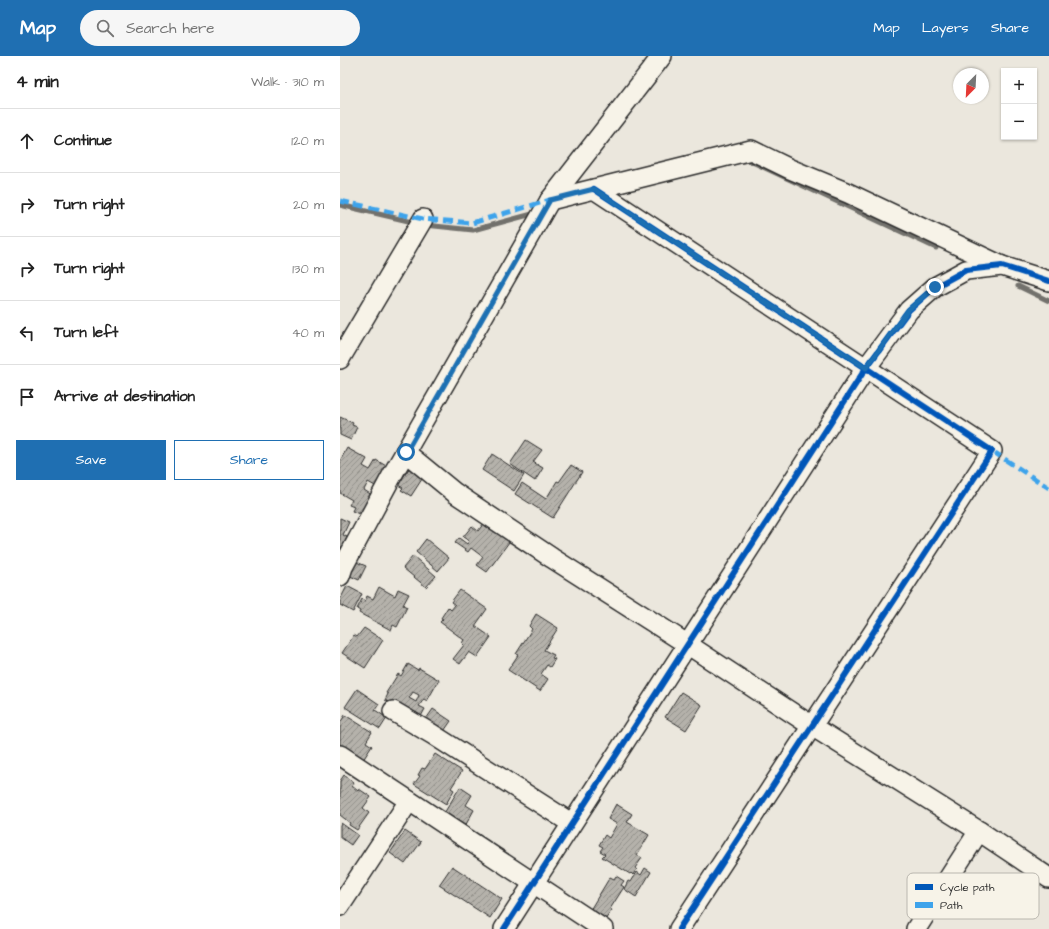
<!DOCTYPE html>
<meta charset="utf-8">
<style>
:root{--surface:#fff;--page:#f6f6f6;--text:#222;--muted:#767676;--line:#e0e0e0;--accent:#1f6fb2}
body{margin:0;font-family:"Architects Daughter",sans-serif;background:var(--page);color:var(--text)}
.controls{position:absolute;right:12px;top:12px;display:grid;overflow:hidden;border-radius:0px;box-shadow:0 1px 3px #0004}
.controls button{width:36px;height:36px;display:grid;place-items:center;padding:0;border:0;border-bottom:1px solid var(--line);background:var(--surface);color:var(--text);font:20px sans-serif}
.compass{position:absolute;left:613px;top:12px;width:36px;height:36px;border-radius:50%;background:var(--surface);box-shadow:0 1px 3px #0004;rotate:204deg}
.stop{position:absolute;width:12px;height:12px;margin:-9px;border:3px solid #1f6fb2;border-radius:50%;background:#fff}
.stop.end{background:#1f6fb2;border-color:#fff;box-shadow:0 1px 4px #0008}
.list{margin:0;padding:0;list-style:none}
h2{display:flex;justify-content:space-between;align-items:center;height:52px;margin:0;padding:0 16px;font-size:17px}
h2 small{font-size:13px;font-weight:400;color:var(--muted)}
.list li{display:grid;grid-template-columns:26px 1fr auto;gap:12px;align-items:center;box-sizing:border-box;height:64px;padding:0 16px;border-top:1px solid var(--line)}
.list b{display:block;font-size:15px;white-space:nowrap}
.list em{font-size:13px;font-style:normal;color:var(--muted)}
.actions{display:flex;gap:8px;padding:12px 16px}
.actions a{flex:1;padding:9px 0;border:1px solid var(--accent);border-radius:0px;text-align:center;font-size:14px;color:var(--accent)}
.actions .main{background:var(--accent);color:#fff}
.icon{flex:none;width:22px;height:22px;fill:none;stroke:currentColor;stroke-width:2;stroke-linecap:round;stroke-linejoin:round}
.map{position:relative;flex:none;width:709px;height:873px;overflow:hidden}
header{display:flex;align-items:center;gap:24px;box-sizing:border-box;height:56px;padding:0 20px;background:var(--accent);color:#fff}
header strong{font-size:19px}
nav{display:flex;gap:22px;margin-inline-start:auto;font-size:14px}
.search{width:280px;height:36px;background:var(--page);display:flex;align-items:center;gap:10px;box-sizing:border-box;padding:0 14px;border-radius:22px;color:var(--muted);font-size:15px}
main{display:flex}
aside{flex:1;background:var(--surface)}
.map>svg:first-child{display:block}
.lines{fill:none;stroke-linecap:round;stroke-linejoin:round}
.stream{stroke:#72716c;stroke-width:5}
.building{fill:url(#building-hatch);stroke:#2b2b2b;fill-rule:evenodd}
.minor-casing{stroke:#2b2b2b;stroke-width:22}
.minor{stroke:#f7f3e8;stroke-width:19}
.quiet{stroke:#3ea3eb;stroke-width:5;stroke-dasharray:10 5;stroke-linecap:butt}
.cycleway-casing{stroke:#f7f3e8;stroke-width:8}
.cycleway{stroke:#0057b8;stroke-width:6}
.route{stroke:#1f6fb2;stroke-width:5}
.key{fill:#f7f3e8;stroke:#bab7af;stroke-width:1}
.key-label{font-size:11px;fill:#2b2b2b}
</style>
<header>
<strong>Map</strong>
<div class="search"><svg class="icon" aria-label="search" viewBox="0 0 24 24"><circle cx="10" cy="10" r="6"/><path d="M15 15l6 6"/></svg>Search here</div>
<nav><a>Map</a><a>Layers</a><a>Share</a></nav>
</header>
<main>
<aside>
<h2>4 min<small>Walk · 310 m</small></h2>
<ul class="list">
<li><svg class="icon" aria-label="ahead" viewBox="0 0 24 24"><path d="M12 20V5M6 11l6-6 6 6"/></svg><div><b>Continue</b></div><em>120 m</em></li>
<li><svg class="icon" aria-label="right" viewBox="0 0 24 24"><path d="M7 20v-9h11M14 6l5 5-5 5"/></svg><div><b>Turn right</b></div><em>20 m</em></li>
<li><svg class="icon" aria-label="right" viewBox="0 0 24 24"><path d="M7 20v-9h11M14 6l5 5-5 5"/></svg><div><b>Turn right</b></div><em>130 m</em></li>
<li><svg class="icon" aria-label="left" viewBox="0 0 24 24"><path d="M17 20v-9H6M10 6l-5 5 5 5"/></svg><div><b>Turn left</b></div><em>40 m</em></li>
<li><svg class="icon" aria-label="arrive" viewBox="0 0 24 24"><path d="M6 21V4h12l-3 4 3 4H6"/></svg><div><b>Arrive at destination</b></div></li>
</ul>
<div class="actions"><a class="main">Save</a><a>Share</a></div>
</aside>
<div class="map">
<svg width="709" height="873" viewBox="0 0 709 873">
<defs>
<pattern id="building-hatch" width="6" height="6" patternUnits="userSpaceOnUse"><rect width="6" height="6" fill="#b5b2ab"/><path d="M-1 1l2-2M0 6l6-6M5 7l2-2" fill="none" stroke="#93918b"/></pattern>
</defs>
<rect width="100%" height="100%" fill="#ebe7dd"/>
<filter id="ink" filterUnits="userSpaceOnUse"><feTurbulence type="fractalNoise" baseFrequency=".025" numOctaves="2"/><feDisplacementMap in="SourceGraphic" scale="8" xChannelSelector="R" yChannelSelector="G"/><feConvolveMatrix kernelMatrix="1 2 1 2 8 2 1 2 1" color-interpolation-filters="sRGB"/></filter>
<g filter="url(#ink)">
<g class="lines">
<g class="stream">
<polyline points="403,105 408,104 596,192"/>
<polyline points="0,149 77,167"/>
<polyline points="85,169 133,174 196,157"/>
<polyline points="678,230 709,245"/>
</g>
</g>
<g class="building">
<polygon points="0,361 13,367 12,369 17,371 11,384 0,379"/>
<polygon points="186,384 202,394 193,406 203,412 195,425 170,408"/>
<polygon points="7,392 27,403 23,410 30,414 36,404 48,411 37,431 28,426 24,434 32,439 23,456 21,455 19,458 12,455 14,451 9,449 12,444 0,437 0,405"/>
<polygon points="152,398 184,419 174,435 142,414"/>
<polygon points="231,409 242,416 213,462 175,438 182,427 206,443 217,425 219,426"/>
<polygon points="70,411 84,420 71,440 61,434 63,432 58,429"/>
<polygon points="0,462 9,466 3,479 7,481 0,497"/>
<polygon points="147,463 172,482 147,516 137,509 143,501 131,492 128,496 115,487 119,482 127,488 129,485 123,481 132,470 138,475"/>
<polygon points="86,483 109,502 98,515 76,496"/>
<polygon points="73,500 96,520 86,531 63,512"/>
<polygon points="14,505 26,510 19,524 8,519"/>
<polygon points="7,530 22,538 13,556 0,549 0,544"/>
<polygon points="39,531 55,540 58,533 69,538 63,549 67,551 57,571 53,569 51,574 19,557 20,555 17,553 22,543 25,545 27,540 33,543"/>
<polygon points="120,534 147,553 135,570 151,581 137,601 129,596 120,608 113,603 124,589 122,587 124,584 100,566 103,563 101,562 108,551 111,554 115,549 111,546"/>
<polygon points="196,558 218,572 204,594 214,599 212,602 215,603 210,611 207,609 201,618 208,623 200,635 168,614 178,599 176,598 192,573 189,570"/>
<polygon points="24,572 43,584 25,612 2,597 14,579 17,581"/>
<path d="M68,608L78,614L79,612L99,624L87,645L84,643L79,650L85,653L79,664L45,644L48,638L46,637L58,618L61,620ZM73,636L79,639L76,646L69,642Z"/>
<polygon points="17,633 39,648 35,654 47,662 40,673 5,651"/>
<polygon points="341,636 362,649 346,674 325,661"/>
<polygon points="93,653 111,665 102,678 84,666"/>
<polygon points="5,659 32,676 26,686 32,690 23,704 0,690 0,667"/>
<polygon points="95,698 122,715 111,732 114,734 106,748 74,728 80,720 78,719 82,712 85,713"/>
<polygon points="4,719 14,727 12,730 18,735 19,733 31,741 23,752 29,757 17,774 9,769 10,767 0,759 0,725"/>
<polygon points="120,731 132,739 126,749 134,754 124,772 103,759"/>
<polygon points="276,748 292,758 287,766 309,779 297,799 302,802 295,812 297,813 293,819 291,817 290,818 262,801 265,798 260,795 263,791 259,789 265,779 269,782 277,768 268,763"/>
<polygon points="1,767 18,779 11,789 0,781 0,769"/>
<polygon points="65,775 81,786 65,808 50,797"/>
<polygon points="112,810 162,843 150,862 99,829"/>
<polygon points="305,812 311,816 296,841 284,833 288,825 291,826 297,816 301,819"/>
<polygon points="276,820 284,825 281,829 284,831 270,853 272,854 265,864 250,854 270,821 274,823"/>
</g>
<g class="lines">
<defs>
<g id="minor">
<polyline points="254,133 652,395 339,873"/>
<polyline points="210,144 411,94 450,113 508,137 662,210"/>
<polyline points="0,303 83,163"/>
<polyline points="65,396 115,437 212,502 347,588 472,670 639,775"/>
<polyline points="0,520 3,511 55,414 210,144 322,0"/>
<polyline points="53,655 92,678 231,767"/>
<polyline points="0,699 263,873"/>
<polyline points="0,850 69,745"/>
<polyline points="164,873 526,312 569,254 595,231 626,214 662,210 709,225"/>
<polyline points="576,873 639,775 709,822"/>
</g>
</defs>
<use href="#minor" class="minor-casing"/>
<use href="#minor" class="minor"/>
<g class="quiet">
<polyline points="0,145 83,163 132,167 210,144"/>
<polyline points="652,395 709,432"/>
</g>
<defs>
<g id="cycleway">
<polyline points="254,133 652,395 339,873"/>
<polyline points="164,873 526,312 569,254 595,231 626,214 662,210 709,225"/>
</g>
</defs>
<use href="#cycleway" class="cycleway-casing"/>
<use href="#cycleway" class="cycleway"/>
</g>
</g>
<g class="lines" filter="url(#ink)">
<polyline class="route" points="66,396 210,144 254,133 526,312 568,254 595,231"/>
</g>
<rect x="567" y="817" width="132" height="46" rx="6" class="key"/>
<rect x="575" y="828" width="18" height="6" fill="#0057b8"/>
<rect x="575" y="846" width="18" height="6" fill="#3ea3eb"/>
<g class="key-label">
<text x="600" y="835">Cycle path</text>
<text x="600" y="853">Path</text>
</g>
</svg>
<div class="controls">
<button>+</button>
<button>−</button>
</div>
<svg class="compass" viewBox="-18 -18 36 36"><path d="M0-13l5 13h-10z" fill="#e53935"/><path d="M0 13l5-13h-10z" fill="#767676"/></svg>
<div class="stop" style="left:66px;top:396px"></div>
<div class="stop end" style="left:595px;top:231px"></div>
</div>
</main>
